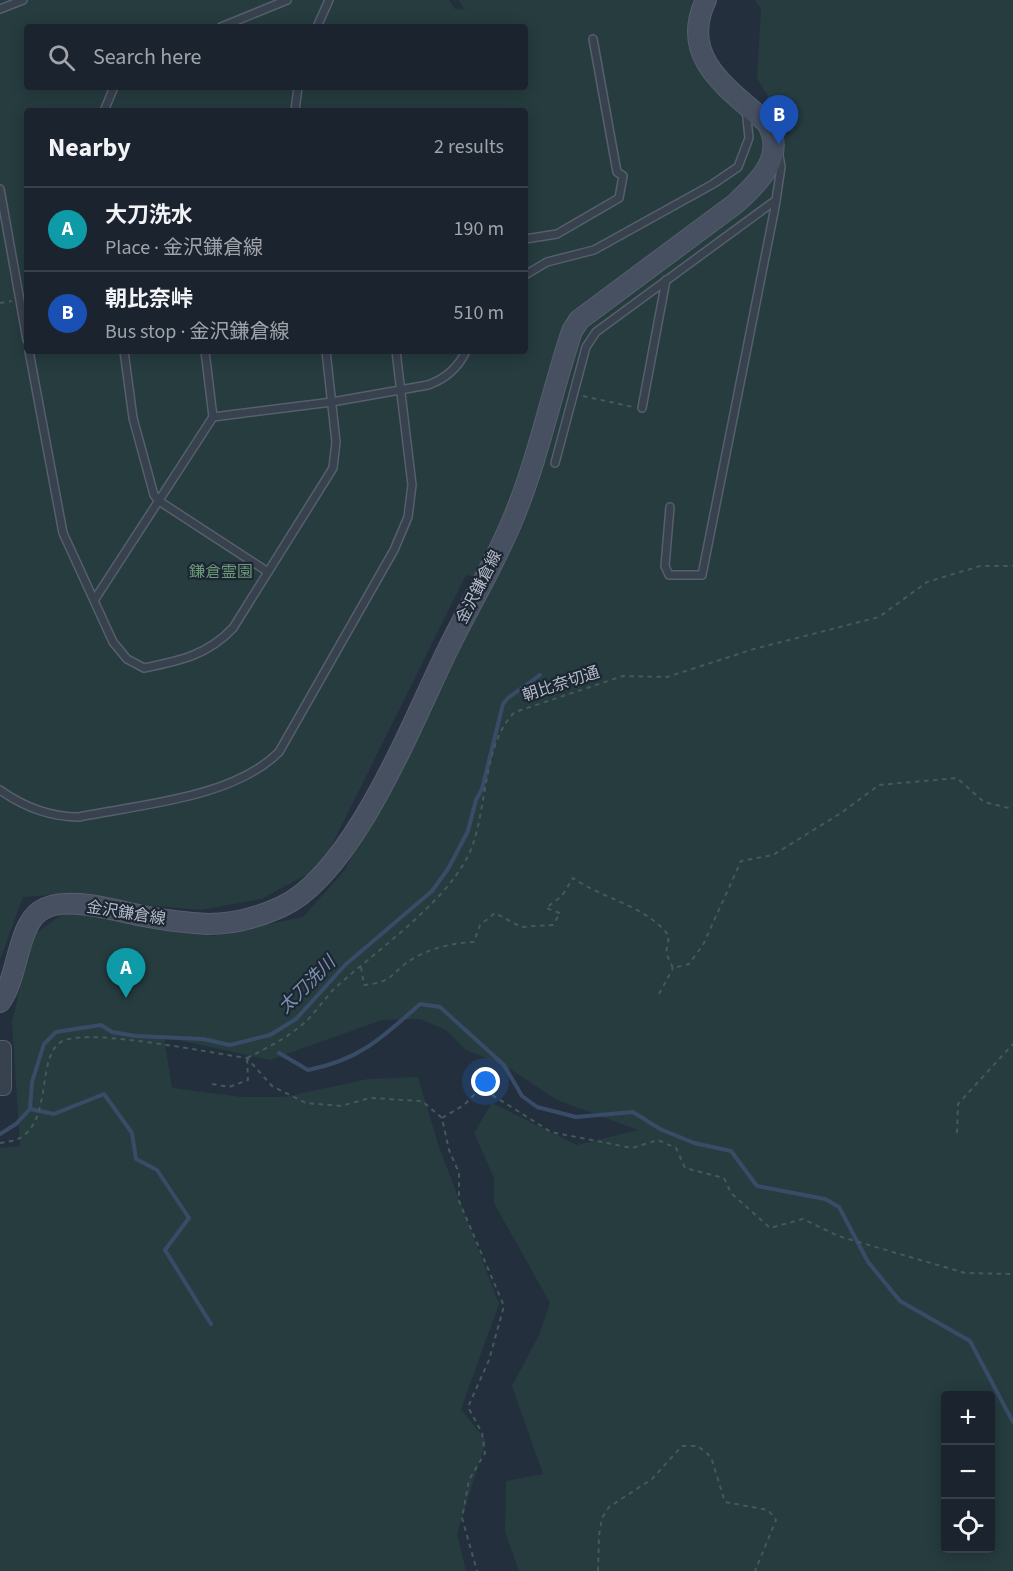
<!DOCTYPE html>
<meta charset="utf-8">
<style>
:root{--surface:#1b232e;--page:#242b36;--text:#f1f3f6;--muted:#a0a4aa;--line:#39404a;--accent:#0b8043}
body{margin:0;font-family:"Source Sans 3","Noto Sans JP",sans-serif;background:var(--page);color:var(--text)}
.controls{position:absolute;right:18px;bottom:18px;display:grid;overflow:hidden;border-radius:6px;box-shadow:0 3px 15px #0003}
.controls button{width:54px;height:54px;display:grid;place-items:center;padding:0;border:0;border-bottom:2px solid var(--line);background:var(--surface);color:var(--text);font:30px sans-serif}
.you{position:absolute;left:486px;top:1082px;width:21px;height:21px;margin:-15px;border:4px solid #fff;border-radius:50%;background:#1a73e8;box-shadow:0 0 0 9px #1a73e833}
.badge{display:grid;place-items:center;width:39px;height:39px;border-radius:50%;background:var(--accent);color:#fff;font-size:20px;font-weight:700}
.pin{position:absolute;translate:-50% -50px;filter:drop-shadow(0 2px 3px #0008)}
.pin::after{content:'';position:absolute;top:32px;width:21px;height:18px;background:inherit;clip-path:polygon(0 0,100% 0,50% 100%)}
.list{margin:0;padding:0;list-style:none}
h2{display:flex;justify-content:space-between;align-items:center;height:78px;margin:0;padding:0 24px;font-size:26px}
h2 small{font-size:20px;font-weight:400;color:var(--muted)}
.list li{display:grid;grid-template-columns:39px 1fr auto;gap:18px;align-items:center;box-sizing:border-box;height:84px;padding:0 24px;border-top:2px solid var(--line)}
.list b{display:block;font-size:22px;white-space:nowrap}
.list p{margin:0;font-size:20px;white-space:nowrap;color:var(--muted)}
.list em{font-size:20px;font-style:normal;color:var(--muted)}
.icon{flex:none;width:33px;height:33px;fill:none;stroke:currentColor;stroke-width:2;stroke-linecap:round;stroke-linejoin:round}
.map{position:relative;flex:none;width:1013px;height:1571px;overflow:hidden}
.search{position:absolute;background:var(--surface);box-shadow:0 3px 15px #0003;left:24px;top:24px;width:504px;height:66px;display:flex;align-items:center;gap:15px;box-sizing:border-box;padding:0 21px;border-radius:6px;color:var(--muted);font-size:22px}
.panel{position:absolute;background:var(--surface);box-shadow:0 3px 15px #0003;left:24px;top:108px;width:504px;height:246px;border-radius:6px}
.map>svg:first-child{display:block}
.green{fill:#263c3f;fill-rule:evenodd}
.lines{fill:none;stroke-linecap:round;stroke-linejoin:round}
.stream{stroke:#394c67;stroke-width:4}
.service-casing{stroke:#565f6c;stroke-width:10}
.minor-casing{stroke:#565f6c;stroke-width:16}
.secondary-casing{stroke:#565f6c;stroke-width:22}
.path{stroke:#44595c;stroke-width:2;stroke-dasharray:4.5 4.5;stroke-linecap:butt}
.service{stroke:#38414e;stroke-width:7}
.minor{stroke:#38414e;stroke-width:14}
.secondary{stroke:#465061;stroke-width:20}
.labels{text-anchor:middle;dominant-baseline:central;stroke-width:4.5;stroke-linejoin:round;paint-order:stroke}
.park-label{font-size:16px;fill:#6b9a76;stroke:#1d2633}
.street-label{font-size:16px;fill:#b4bcc9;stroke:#1d2633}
.water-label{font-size:18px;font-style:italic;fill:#7c92b1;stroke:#1d2633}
</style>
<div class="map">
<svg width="1013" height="1571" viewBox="0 0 1013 1571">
<rect width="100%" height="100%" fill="#242f3e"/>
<path class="green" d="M0,0H449L455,9L465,10L458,0H701L696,60L713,89L791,136L757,78L761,9L755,0H1013V1571H519L505,1532L506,1481L543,1474L512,1386L539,1335L550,1303L494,1203V1178L474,1133L492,1103L577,1145L638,1130L557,1100L504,1065L466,1050L446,1030L420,1019L382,1020L270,1060L164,1037L172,1088L242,1097H284L368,1079L418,1077L439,1147L499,1304L461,1409L486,1441L457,1534L466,1571H0V1148L20,1146L12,1022L32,936L61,915L84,909L213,936L303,917L344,871L396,777L492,580L466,575L321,867L261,899L201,910L135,904L66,894L23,897L0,960ZM27,27H525V87H27ZM27,111H525V351H27ZM946,1396H990V1548H946Z"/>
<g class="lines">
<g class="stream">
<path d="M279,1053L308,1070C359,1060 382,1038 420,1004L440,1007L504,1065L522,1096L537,1107L576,1117L633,1112L660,1129L694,1143L731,1151L757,1186L825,1199L839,1207L868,1262L900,1301L970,1341L1013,1422"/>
<polyline points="30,1109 54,1114 104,1094 132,1133 136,1159 157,1170 189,1218 165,1250 211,1324"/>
<polyline points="0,1134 16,1124 30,1109 32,1082 44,1044 56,1032 101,1025 112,1032 136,1036 203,1039 230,1045 270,1035 296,1019 345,965 432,891 448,869 468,831 476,800 482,789 503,704 508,698 540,675"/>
</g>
<defs>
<g id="service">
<polyline points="0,9 23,0"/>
<polyline points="221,27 287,0"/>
<polyline points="317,27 329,0"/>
<polyline points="104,111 114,87"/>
<polyline points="295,111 298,87"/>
<polyline points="0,189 27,340"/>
<polyline points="525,239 557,234 619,198 623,176 617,172 593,39"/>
<polyline points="525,275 547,262 594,250 713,184 738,167 749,138 746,109"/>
<path d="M29,351L63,533L113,642L127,659L144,668C179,661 208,655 233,628L333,468L336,442L326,351"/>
<polyline points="124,351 133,418 154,495 159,501 268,572"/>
<polyline points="205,351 213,417"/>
<polyline points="642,408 666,280"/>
<polyline points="555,463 586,347 596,332 776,200"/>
<polyline points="670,507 665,566 669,575 702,575 775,207 781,167 779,155"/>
<path d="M95,599L213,417L332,402L428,385C445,379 458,368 466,351"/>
<path d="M0,790C24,807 49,817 79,817C142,804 233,798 279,752L394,550L408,517L412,485L396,351"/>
</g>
<polyline id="minor" points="0,1048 4,1048 4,1088 0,1088"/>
<path id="secondary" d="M0,1002C18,979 17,927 40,911C65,894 116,911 143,916C164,920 187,923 208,924C233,924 259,917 281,907C354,874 413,720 448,649C470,604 497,560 515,514C539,455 552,391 572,331L579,320L735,204C758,183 787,156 767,123C729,89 678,58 706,0"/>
</defs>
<use href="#service" class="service-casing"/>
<use href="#minor" class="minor-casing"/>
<use href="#secondary" class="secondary-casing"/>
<g class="path">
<polyline points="0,303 12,301"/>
<polyline points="583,396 633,407"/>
<path d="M361,967L364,985C397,982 391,970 416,957C434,947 454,943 474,942L480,925L495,913L521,927L553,925L560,913L546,908L562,896L573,878C603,899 647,906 669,936L666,953L673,968L689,964L703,945L741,861L773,855L841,813L879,785L957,778L984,802L1013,809"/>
<polyline points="659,994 673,968"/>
<path d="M247,1058C265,1049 283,1040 298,1028C312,1018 321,1003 332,991C373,952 455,898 473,844C487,804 484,741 515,712L623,676L667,677L754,649L879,617L927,582L980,566H1013"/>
<polyline points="212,1084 229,1087 248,1080 247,1058"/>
<polyline points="442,1118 464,1105 481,1088 551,1132 632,1148 658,1140 676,1148 685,1168 724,1178 731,1193 770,1228 803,1219 838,1236 965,1273 1013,1274"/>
<polyline points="957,1133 958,1104 1013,1044"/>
<path d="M0,1143C6,1142 13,1141 18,1139C55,1121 34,1051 65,1040C95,1029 210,1053 247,1058L272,1086L306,1103L341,1106L370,1098L422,1101L442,1118L449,1150L459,1173V1201L504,1306L489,1360L468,1407L482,1433L485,1453L469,1480L462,1518L477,1571"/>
<polyline points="598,1571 599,1535 602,1518 609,1507 652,1479 682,1446 698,1446 711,1457 725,1502 768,1510 776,1520 755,1571"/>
</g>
<use href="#service" class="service"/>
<use href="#minor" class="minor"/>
<use href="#secondary" class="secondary"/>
</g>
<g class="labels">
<g class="park-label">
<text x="221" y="572">鎌倉霊園</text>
</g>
<g class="street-label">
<text transform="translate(479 587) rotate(-63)">金沢鎌倉線</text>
<text transform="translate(561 684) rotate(-18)">朝比奈切通</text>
<text transform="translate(126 913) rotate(9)">金沢鎌倉線</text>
</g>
<g class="water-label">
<text transform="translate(307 985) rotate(-45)">太刀洗川</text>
</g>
</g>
</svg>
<div class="controls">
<button>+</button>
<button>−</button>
<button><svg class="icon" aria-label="locate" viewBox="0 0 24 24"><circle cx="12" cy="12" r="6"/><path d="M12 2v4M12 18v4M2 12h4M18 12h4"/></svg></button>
</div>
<div class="you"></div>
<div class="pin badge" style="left:126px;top:998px;background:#0f9aa8">A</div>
<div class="pin badge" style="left:779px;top:145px;background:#1a4fb4">B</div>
<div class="search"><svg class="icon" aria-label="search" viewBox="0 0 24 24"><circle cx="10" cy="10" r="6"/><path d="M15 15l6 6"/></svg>Search here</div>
<section class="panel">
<h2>Nearby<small>2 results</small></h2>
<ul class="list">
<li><span class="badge" style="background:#0f9aa8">A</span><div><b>大刀洗水</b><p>Place · 金沢鎌倉線</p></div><em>190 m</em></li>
<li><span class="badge" style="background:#1a4fb4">B</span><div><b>朝比奈峠</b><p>Bus stop · 金沢鎌倉線</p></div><em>510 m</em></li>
</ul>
</section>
</div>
